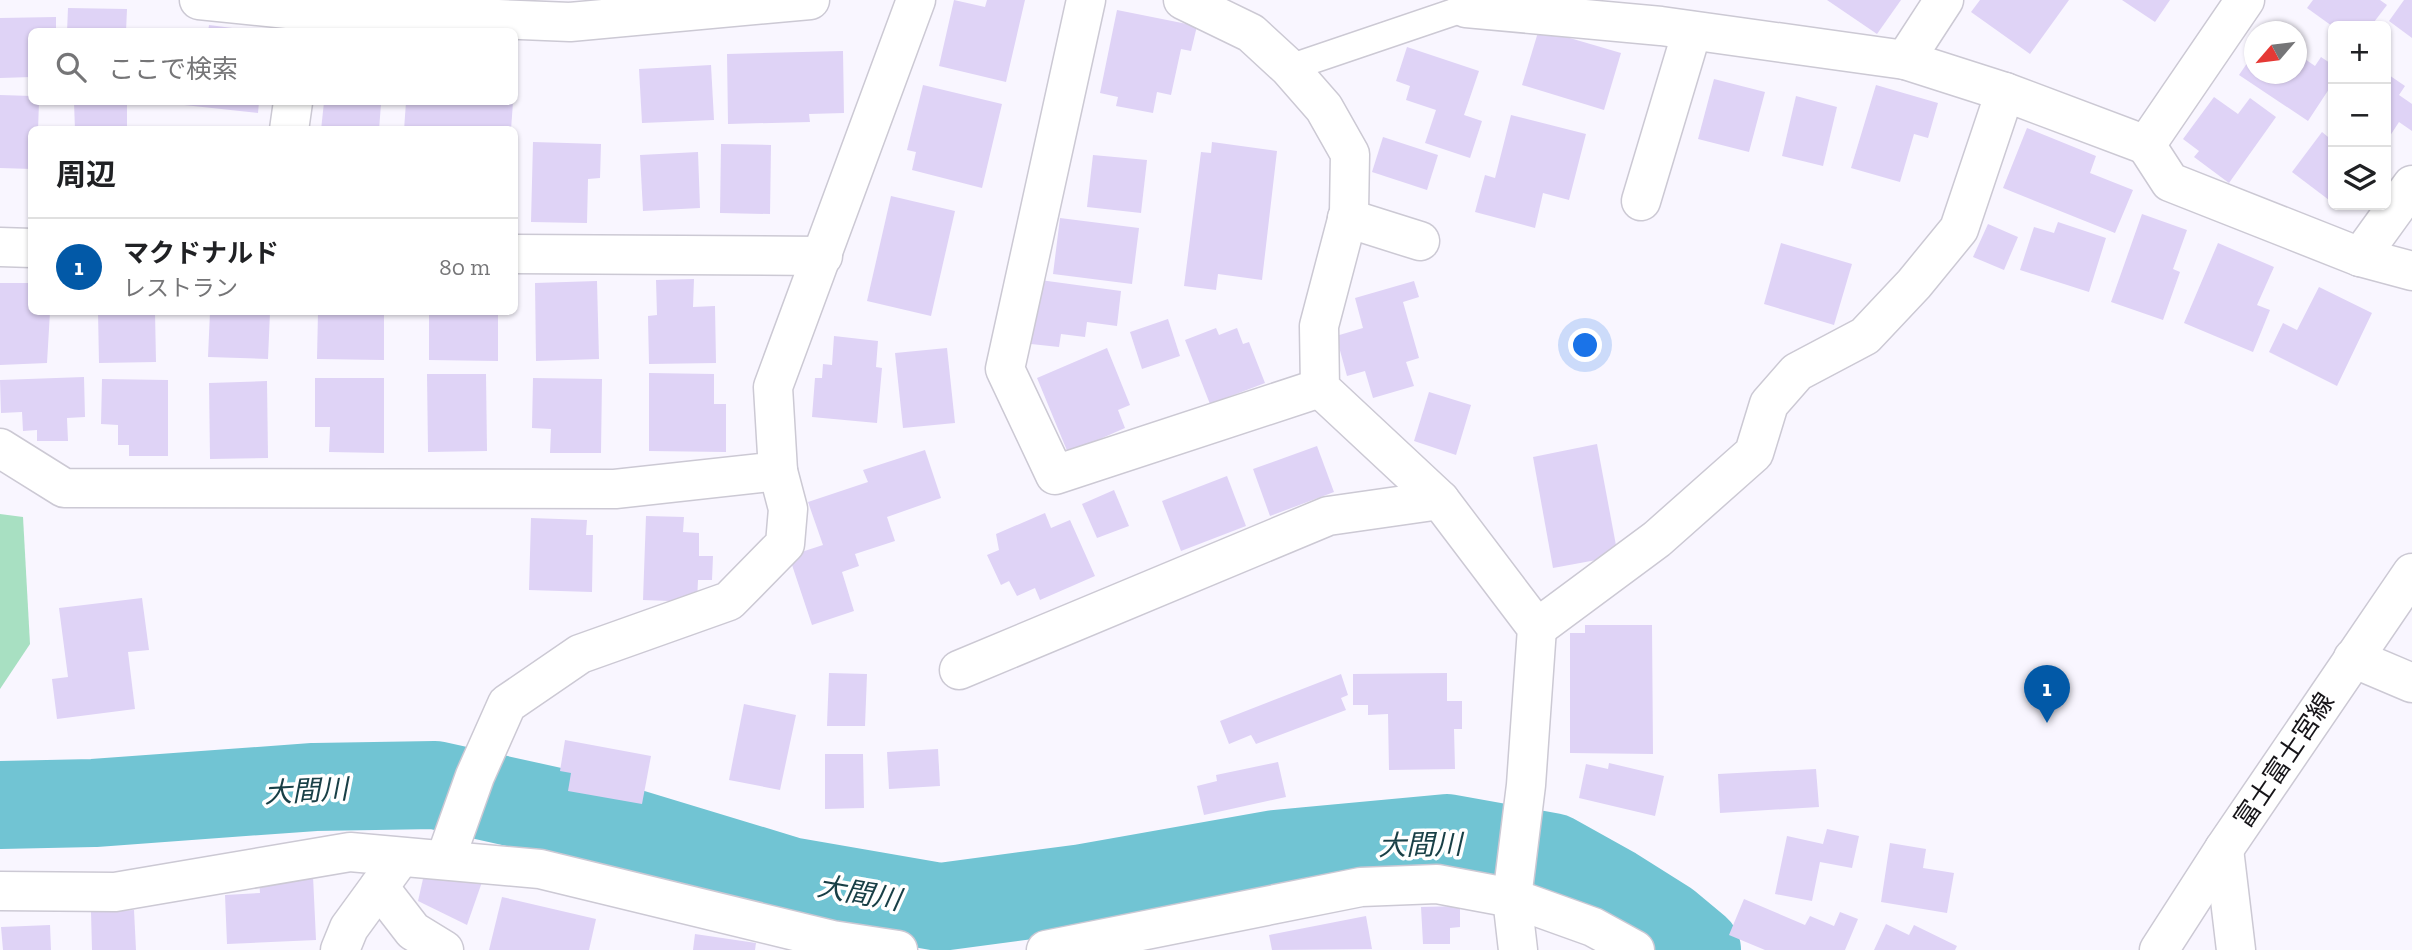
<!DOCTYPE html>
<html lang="ja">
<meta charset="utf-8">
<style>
:root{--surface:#fff;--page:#f2f2f2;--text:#202124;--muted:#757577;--line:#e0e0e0;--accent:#0259a7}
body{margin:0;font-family:"Zilla Slab","Noto Sans JP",serif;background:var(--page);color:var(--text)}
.controls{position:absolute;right:21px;top:21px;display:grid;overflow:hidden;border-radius:10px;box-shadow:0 2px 5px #0004}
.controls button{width:63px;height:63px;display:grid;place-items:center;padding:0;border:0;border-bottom:2px solid var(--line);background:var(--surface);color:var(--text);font:35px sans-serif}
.compass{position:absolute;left:2244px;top:21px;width:63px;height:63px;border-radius:50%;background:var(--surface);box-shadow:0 2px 5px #0004;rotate:242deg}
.you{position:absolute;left:1586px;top:346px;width:24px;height:24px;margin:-18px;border:5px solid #fff;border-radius:50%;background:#1a73e8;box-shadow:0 0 0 10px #1a73e833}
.badge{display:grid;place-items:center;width:46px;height:46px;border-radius:50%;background:var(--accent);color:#fff;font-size:23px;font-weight:700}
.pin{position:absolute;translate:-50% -58px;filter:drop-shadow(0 2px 4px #0008)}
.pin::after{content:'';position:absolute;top:37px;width:24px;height:21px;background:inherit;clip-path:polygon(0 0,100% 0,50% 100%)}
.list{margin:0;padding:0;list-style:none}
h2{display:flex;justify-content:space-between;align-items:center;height:91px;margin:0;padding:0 28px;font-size:30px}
h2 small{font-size:23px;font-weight:400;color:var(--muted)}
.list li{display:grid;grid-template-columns:46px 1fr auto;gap:21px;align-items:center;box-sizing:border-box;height:98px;padding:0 28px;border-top:2px solid var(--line)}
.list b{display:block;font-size:26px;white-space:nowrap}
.list p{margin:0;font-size:23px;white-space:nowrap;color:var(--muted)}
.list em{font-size:23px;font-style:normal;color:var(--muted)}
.icon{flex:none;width:38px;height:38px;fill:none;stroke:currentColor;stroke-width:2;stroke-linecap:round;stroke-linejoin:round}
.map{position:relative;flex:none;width:2412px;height:950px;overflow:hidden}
.search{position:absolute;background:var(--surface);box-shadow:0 2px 5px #0004;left:28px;top:28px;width:490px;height:77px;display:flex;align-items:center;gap:18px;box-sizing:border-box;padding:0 24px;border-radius:10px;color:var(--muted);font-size:26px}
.panel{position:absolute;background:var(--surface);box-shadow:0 2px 5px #0004;left:28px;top:126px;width:490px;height:189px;border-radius:10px}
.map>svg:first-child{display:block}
.green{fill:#a8e0c2}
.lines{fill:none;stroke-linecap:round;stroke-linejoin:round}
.river{stroke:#71c4d3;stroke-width:88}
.building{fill:#dfd3f6}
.service-casing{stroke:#ccc9d4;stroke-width:29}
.minor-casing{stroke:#ccc9d4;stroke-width:41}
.secondary-casing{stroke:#ccc9d4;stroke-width:41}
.service{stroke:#fff;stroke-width:26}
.minor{stroke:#fff;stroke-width:38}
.secondary{stroke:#fff;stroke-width:38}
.labels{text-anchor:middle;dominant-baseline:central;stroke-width:7;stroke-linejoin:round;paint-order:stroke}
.street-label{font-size:26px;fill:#161418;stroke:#fff}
.water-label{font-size:28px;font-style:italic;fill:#183f46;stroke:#fff}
</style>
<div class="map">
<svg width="2412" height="950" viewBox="0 0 2412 950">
<rect width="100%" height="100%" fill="#f9f6ff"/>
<polygon class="green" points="0,514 23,517 30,644 0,689"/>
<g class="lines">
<polyline class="river" points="0,805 94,803 314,787 435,785 579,817 790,881 940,907 1083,888 1275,854 1447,838 1552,857 1613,891 1667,925 1697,950"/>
</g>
<g class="building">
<polygon points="954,0 985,7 987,0 1025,0 1006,82 939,66"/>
<polygon points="1827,0 1901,0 1877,34"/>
<polygon points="1980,0 2069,0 2030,54 1971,12"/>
<polygon points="2122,0 2170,0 2155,22"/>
<polygon points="2313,0 2380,0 2387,5 2371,26 2332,26 2307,8"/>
<polygon points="2404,0 2412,0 2412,38 2389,21"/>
<polygon points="68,8 127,9 126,32 67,32"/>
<polygon points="1117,10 1197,26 1191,51 1181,49 1171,95 1157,92 1153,113 1116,106 1118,97 1100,93"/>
<polygon points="56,17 56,32 32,32 32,77 0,78 0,18"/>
<polygon points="209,25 248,30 248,32 208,32"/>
<polygon points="1539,29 1621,53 1604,110 1522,85"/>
<polygon points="1407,47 1479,71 1464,115 1482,121 1470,158 1425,143 1436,110 1406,100 1410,86 1396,81"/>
<polygon points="843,51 844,113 809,114 810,122 728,124 727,54"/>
<polygon points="2254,53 2254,74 2296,74 2296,53 2315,66 2321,57 2333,65 2333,83 2308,121 2239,75"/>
<polygon points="711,65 714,120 642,123 639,69"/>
<polygon points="2386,73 2405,86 2399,95 2412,104 2412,131 2399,122 2386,142"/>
<polygon points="1714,79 1765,92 1749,152 1698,139"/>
<polygon points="923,85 1002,104 982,188 912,170 916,152 907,150"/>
<polygon points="1876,85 1938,103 1928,138 1914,134 1900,182 1851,168"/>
<polygon points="0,95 32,96 32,102 39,102 38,130 32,130 32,169 0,168"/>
<polygon points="1796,96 1837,107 1823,166 1782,156"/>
<polygon points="2214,97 2238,114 2250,98 2276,117 2229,183 2194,157 2199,151 2183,139"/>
<polygon points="74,102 127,102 127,130 75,130"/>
<polygon points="185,102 259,102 258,113 184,105"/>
<polygon points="324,102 370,102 381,104 379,130 321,130"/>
<polygon points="406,102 513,102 511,130 404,130"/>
<polygon points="1511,115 1586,134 1569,200 1543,193 1535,228 1475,212 1485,175 1495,178"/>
<polygon points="2027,128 2096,156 2090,173 2133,190 2115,233 2003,188"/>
<polygon points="2322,132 2333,141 2333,203 2292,172"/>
<polygon points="1383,137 1438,155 1427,190 1372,172"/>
<polygon points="533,142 601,144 600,178 588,179 587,223 531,222"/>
<polygon points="1212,142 1277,151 1262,280 1218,274 1216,290 1184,286 1201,152 1211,153"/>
<polygon points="721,144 771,145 770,214 720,213"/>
<polygon points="698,152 700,208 643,211 640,155"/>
<polygon points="1093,155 1147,160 1141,213 1087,207"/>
<polygon points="891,196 955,211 931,316 867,301"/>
<polygon points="2142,214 2187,230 2173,269 2180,272 2163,320 2111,302"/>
<polygon points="1060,218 1139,228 1132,284 1053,274"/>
<polygon points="2058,222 2106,238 2089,292 2020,270 2034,227 2054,233"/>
<polygon points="1988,224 2018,237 2004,270 1973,257"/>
<polygon points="1781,243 1852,264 1834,325 1764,304"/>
<polygon points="2218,243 2274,267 2257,305 2270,310 2253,352 2184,323"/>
<polygon points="694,279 693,307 715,306 716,363 649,364 648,316 657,315 656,280"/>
<polygon points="1040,280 1121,291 1117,326 1087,322 1085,337 1061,334 1059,347 1031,344"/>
<polygon points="597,281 599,359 536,361 535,283"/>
<polygon points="1414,281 1419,297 1403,302 1419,358 1406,362 1414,386 1373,398 1365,371 1347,376 1336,336 1363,328 1355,298"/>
<polygon points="0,283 32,283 32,312 50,312 47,363 0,365"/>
<polygon points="2319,287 2372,313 2337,386 2269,352 2283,323 2297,330"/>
<polygon points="98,312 155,312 156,362 99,363"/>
<polygon points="210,312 270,312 268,359 208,357"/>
<polygon points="318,312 384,312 384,360 317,359"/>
<polygon points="429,312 488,312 488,314 498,314 498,361 429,360"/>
<polygon points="1168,319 1180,356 1142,369 1130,332"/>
<polygon points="1216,328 1219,335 1237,328 1243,344 1249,342 1265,383 1210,404 1185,340"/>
<polygon points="834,336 878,341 876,367 882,368 877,423 812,417 815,378 822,378 823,364 832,365"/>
<polygon points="947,348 955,423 903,428 895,353"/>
<polygon points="1107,348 1130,405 1118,410 1125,428 1068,453 1037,378"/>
<polygon points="649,373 714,374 714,404 726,404 726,452 649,451"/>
<polygon points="427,374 486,374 487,451 428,452"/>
<polygon points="84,377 85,417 67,418 68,441 37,441 37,430 23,431 22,412 1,413 0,380"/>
<polygon points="315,378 384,378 384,453 329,452 330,427 315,427"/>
<polygon points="533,378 602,379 601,453 550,453 551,429 532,428"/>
<polygon points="102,379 168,380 168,456 129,456 129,445 118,445 118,425 101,424"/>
<polygon points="267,381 268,458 210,459 209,383"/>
<polygon points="1429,392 1471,405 1456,455 1414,441"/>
<polygon points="1597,444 1618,556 1553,568 1533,457"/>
<polygon points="1317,446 1334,492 1270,516 1253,469"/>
<polygon points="925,450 941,498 887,517 895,541 855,554 859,566 842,572 854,611 812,625 789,556 823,545 808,502 868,482 863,470"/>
<polygon points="1227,476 1246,526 1181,551 1162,501"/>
<polygon points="1114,490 1129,526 1097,538 1082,504"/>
<polygon points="1045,513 1051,528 1070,520 1095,576 1040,600 1035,588 1017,596 1009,581 1001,585 987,555 999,550 996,534"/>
<polygon points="646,516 684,517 683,532 699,533 699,556 713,556 712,580 698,580 697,602 643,600"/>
<polygon points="531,518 587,520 586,535 593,535 592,592 529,590"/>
<polygon points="142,598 149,650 128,652 135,709 57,719 52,679 68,677 59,608"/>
<polygon points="1585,625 1652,625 1653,754 1570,753 1570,633 1585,633"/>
<polygon points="829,673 867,674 865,726 827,726"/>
<polygon points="1447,673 1447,701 1462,701 1462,729 1454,729 1455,769 1389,770 1388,714 1368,715 1368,705 1353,705 1353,674"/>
<polygon points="1341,674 1348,695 1341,698 1346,710 1256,744 1251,735 1229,744 1220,721"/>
<polygon points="744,704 796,715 780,790 729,780"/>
<polygon points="565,740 651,756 642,804 568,791 571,773 560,771"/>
<polygon points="938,749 940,786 889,789 887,752"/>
<polygon points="825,754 863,754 864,808 825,809"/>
<polygon points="1278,762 1286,797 1204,815 1197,786 1217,781 1216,775"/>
<polygon points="1609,763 1664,776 1655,816 1579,798 1586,764 1608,769"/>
<polygon points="1816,769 1819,807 1720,813 1718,774"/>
<polygon points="1827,829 1859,836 1852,868 1820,862 1812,901 1775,894 1787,836 1823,844"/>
<polygon points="1890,843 1926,849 1923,868 1954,873 1947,913 1881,902"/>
<polygon points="425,870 482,882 467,925 418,901"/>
<polygon points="313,876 316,940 227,944 225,895 260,893 259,878"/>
<polygon points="502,897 596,919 589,950 489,950"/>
<polygon points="1744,899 1805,925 1810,916 1834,926 1840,912 1858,919 1845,950 1765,950 1729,935"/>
<polygon points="1460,906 1460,927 1450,928 1450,944 1423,944 1421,907"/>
<polygon points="134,910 136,950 92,950 91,912"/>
<polygon points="1366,916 1372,949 1272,950 1269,935"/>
<polygon points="1886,924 1909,935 1914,925 1957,946 1955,950 1874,950"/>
<polygon points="50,925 51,950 3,950 1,927"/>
<polygon points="695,934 756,943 755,950 693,950"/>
</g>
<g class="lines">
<defs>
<polyline id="service" points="1289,68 1466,8"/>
<g id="minor">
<polyline points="199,0 307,11 570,22 810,0"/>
<polyline points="1086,0 1005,369 1055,475 1320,388"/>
<polyline points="1183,0 1251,33 1289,68 1324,108 1350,154 1349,212 1319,326 1320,388 1440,500 1537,628 1526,785 1512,898 1518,950"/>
<polyline points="1466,8 1661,26 1905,60 2005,92 2146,145 2245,0"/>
<polyline points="1905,60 1944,0"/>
<polyline points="289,130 293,102"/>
<polyline points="2146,145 2170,182 2360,257 2412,271"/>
<polyline points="1641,201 1692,31"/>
<polyline points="1347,218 1420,241"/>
<polyline points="0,247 32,248"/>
<polyline points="514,254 823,256"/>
<polyline points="2360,257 2412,185"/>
<polyline points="0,448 64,488 615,489 778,471 773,387 916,0"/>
<polyline points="1537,628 1657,539 1754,453 1769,404 1797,372 1865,336 1914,284 1959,229 2005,92"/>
<polyline points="2353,658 2412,683"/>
<polyline points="959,670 1328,516 1440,500"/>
<polyline points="2224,849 2236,950"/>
<polyline points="445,860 475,776 507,704 580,654 729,601 785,544 788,509 778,471"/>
<polyline points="379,887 413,931 444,950"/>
<polyline points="0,891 115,892 350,852 540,869 832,940 898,950"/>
<polyline points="340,950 349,928 400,858"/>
<polyline points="1046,950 1361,887 1437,884 1512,898 1593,927 1635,950"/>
</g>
<polyline id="secondary" points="2159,950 2224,849 2412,573"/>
</defs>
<use href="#service" class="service-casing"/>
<use href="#minor" class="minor-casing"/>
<use href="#secondary" class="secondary-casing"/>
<use href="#service" class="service"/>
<use href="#minor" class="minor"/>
<use href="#secondary" class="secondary"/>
</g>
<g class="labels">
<g class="street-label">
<text transform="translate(2284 760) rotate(-56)">富士富士宮線</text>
</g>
<g class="water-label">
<text transform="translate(306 791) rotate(-3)">大間川</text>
<text transform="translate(1420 845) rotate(-1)">大間川</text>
<text transform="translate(859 893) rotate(10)">大間川</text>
</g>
</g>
</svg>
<div class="controls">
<button>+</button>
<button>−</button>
<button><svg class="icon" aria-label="layers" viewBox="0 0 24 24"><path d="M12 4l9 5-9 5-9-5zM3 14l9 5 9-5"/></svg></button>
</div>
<svg class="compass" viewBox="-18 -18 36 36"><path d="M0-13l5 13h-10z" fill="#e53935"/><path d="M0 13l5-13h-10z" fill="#757577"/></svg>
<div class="you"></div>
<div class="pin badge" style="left:2047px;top:723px">1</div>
<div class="search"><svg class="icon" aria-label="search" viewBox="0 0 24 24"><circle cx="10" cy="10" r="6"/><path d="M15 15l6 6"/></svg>ここで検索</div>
<section class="panel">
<h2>周辺<small></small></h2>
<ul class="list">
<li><span class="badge">1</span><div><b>マクドナルド</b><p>レストラン</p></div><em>80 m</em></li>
</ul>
</section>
</div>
